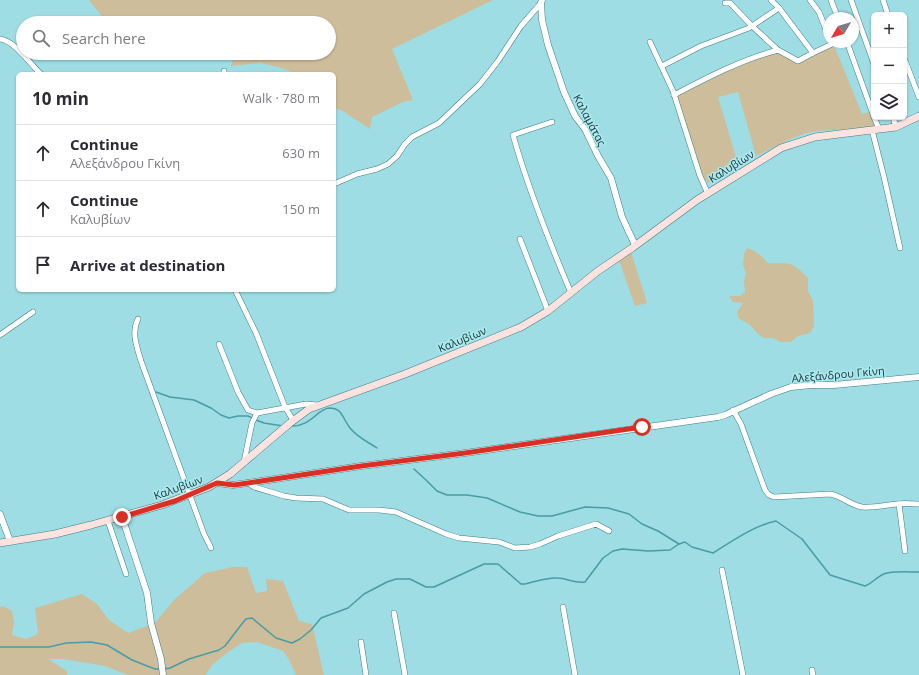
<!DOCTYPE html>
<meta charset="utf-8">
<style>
:root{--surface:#fff;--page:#f7f7f7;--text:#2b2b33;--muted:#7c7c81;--line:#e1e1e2}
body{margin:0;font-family:"Open Sans",sans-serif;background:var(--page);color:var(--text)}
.controls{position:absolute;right:12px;top:12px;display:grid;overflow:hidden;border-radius:6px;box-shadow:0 1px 3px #0004}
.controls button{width:36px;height:36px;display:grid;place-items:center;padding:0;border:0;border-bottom:1px solid var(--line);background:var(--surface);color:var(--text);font:20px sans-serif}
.compass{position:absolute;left:823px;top:12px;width:36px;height:36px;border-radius:50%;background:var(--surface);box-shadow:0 1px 3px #0004;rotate:232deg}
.stop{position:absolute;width:12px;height:12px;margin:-9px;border:3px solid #d93025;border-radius:50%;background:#fff}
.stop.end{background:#d93025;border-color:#fff;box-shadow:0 1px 4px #0008}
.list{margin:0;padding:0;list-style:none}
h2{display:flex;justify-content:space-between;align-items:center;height:52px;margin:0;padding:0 16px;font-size:17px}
h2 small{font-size:13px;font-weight:400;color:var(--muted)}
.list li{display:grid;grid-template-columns:26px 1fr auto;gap:12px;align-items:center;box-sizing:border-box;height:56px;padding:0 16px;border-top:1px solid var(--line)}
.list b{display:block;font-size:15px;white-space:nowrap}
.list p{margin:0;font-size:13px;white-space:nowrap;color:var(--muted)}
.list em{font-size:13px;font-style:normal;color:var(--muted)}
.icon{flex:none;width:22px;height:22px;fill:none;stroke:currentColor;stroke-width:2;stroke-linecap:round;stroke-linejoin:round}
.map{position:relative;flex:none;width:919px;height:675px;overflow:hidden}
.search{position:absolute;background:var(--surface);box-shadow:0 1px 3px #0004;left:16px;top:16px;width:320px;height:44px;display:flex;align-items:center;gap:10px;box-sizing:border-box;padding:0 14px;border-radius:22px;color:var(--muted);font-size:15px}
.panel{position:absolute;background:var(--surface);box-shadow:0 1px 3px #0004;left:16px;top:72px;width:320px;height:220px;border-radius:6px}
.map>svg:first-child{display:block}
.green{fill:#cebd9a}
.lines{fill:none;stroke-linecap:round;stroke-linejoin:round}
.stream{stroke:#499ca4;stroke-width:1.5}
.minor-casing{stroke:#407e83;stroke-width:6}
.tertiary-casing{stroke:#407e83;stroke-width:7}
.secondary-casing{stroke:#407e83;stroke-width:8}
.minor{stroke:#fff;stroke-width:5}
.tertiary{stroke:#fff;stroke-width:6}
.secondary{stroke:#fde2e0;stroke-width:7}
.route{stroke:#d93025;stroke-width:5}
.labels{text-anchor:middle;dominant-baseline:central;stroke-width:3;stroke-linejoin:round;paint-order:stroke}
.street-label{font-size:11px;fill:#163032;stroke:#abeaf0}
</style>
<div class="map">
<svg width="919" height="675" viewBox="0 0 919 675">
<rect width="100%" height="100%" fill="#9edde3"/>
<g class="green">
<polygon points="89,0 493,0 392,49 413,100 403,102 372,117 370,129 341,110 334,108 334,74 298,74 278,67 260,63 231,66 235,53 329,53 329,23 110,23 105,20"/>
<path d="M834,45L862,114L870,112L875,126C853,131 829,128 807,133C789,138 773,148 756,156L738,92L718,97L739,167L728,175L708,183L702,175L676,96C709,80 742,63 777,52L796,63Z"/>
<path d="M747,248C756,251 762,256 768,263C792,264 790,260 808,278V291L813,301L814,326L810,333L798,336L791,342H780L773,338H764L756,332L749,324L738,318L737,312L743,303L733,302L729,296H740L745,292L744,281L746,273L743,265L744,254Z"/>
<polygon points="631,252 647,303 635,306 619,260"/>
<polygon points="233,567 247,567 256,593 267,591 266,579 283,581 299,621 312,624 324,675 296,675 288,658 283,651 257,642 242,643 228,652 213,664 205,675 128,675 105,666 63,659 48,659 67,671 67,675 0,675 0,607 3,606 12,611 14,622 12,635 26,639 38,634 35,608 82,594 97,604 109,620 128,633 155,623 174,600 205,573"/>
</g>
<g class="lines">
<g class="stream">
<polyline points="156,392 170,397 194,400 211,408 221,415 229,418 238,416 248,416 252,418"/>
<polyline points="256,420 264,423 283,426"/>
<path d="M291,426C311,427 317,409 329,408C333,408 337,409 340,412C344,417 346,423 350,428C357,437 368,442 377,448"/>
<polyline points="414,469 426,480 437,491 447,495 467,495 487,498 520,512 538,516 552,516 585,507 608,508 629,514 642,524 658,531 679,544"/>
<polyline points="0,647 49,647 66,643 91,642 107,645 132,660 155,669 161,669"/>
<path d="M165,669L170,668L189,659L219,650L225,646L241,625L246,619L252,618L276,638L292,643L300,639L311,630L321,618L348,608L364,594L387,582L396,579H410L426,587H434L484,564H498L521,584H525C535,582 547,577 557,578C567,578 575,584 585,582L603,558L613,551L622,549L648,551L670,550L679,544L685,542L692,547L713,553C733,541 753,526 776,521L802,539L830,575L865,586C873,583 878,575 887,573C897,571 909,572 919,572"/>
</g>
<defs>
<g id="minor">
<polyline points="771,0 779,8 813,53 832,44"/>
<polyline points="810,0 819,12 829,37"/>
<polyline points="831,0 838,18"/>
<polyline points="851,0 874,64"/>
<polyline points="883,0 888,15"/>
<path d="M0,39C15,41 29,63 41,74"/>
<polyline points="650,42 673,91 700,176 708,194"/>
<polyline points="847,42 874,117"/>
<polyline points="778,50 798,61 813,53"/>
<polyline points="904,58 919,97"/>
<polyline points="662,66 701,46 749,28 779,8"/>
<polyline points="224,74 224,71"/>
<path d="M674,95C708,77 741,60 778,50L752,26L730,3H725"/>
<polyline points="874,117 879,129"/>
<polyline points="893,117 896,127"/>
<path d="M552,122L513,135C528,189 549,241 571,293"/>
<polyline points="872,130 884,177 900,248"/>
<polyline points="334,184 357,174 377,169 388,164 397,156 405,144 412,137 439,123 480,84 498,61 521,26 541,3"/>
<polyline points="520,239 548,311"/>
<polyline points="235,290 256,333 285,407 293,420"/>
<path d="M138,319C131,333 137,347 141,361L204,534L211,548"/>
<polyline points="0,335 33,312"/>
<polyline points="219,344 238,392 248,410 257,413 306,404 317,405"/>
<path d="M733,410L741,424L765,490L769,495L774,497L830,494C842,496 850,505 862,507C874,508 885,505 897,504C904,503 912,504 919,504"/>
<polyline points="244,462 252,423 257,413"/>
<polyline points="248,483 254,487 284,496 296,498 323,499 349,510 379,510 396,512 446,534 459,538 499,542 515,548 530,547 540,544 558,536 596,524 609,531"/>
<polyline points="899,504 905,551"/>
<polyline points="108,521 126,574"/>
<polyline points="722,570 743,675"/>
<polyline points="563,607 575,675"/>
<polyline points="394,613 405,675"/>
<polyline points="361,642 366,675"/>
<polyline points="812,670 813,675"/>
</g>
<g id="tertiary">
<polyline points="542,0 541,3 542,20 548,45 564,92 575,116 585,129 598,156 611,178 622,217 635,245"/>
<polyline points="217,483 233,485 248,483 361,466 465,453 718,417 725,415 771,394 791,387 811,385 834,385 919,377"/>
<polyline points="0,514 10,541"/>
<polyline points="122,517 147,593 151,623 161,659 163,675"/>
</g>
<polyline id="secondary" points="0,543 55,534 91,525 162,505 209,487 230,474 290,423 309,409 405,374 521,327 548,311 598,271 632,248 697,200 781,148 815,137 896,127 919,116"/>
</defs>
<use href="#minor" class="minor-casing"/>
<use href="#tertiary" class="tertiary-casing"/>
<use href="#secondary" class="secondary-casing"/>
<use href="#minor" class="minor"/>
<use href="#tertiary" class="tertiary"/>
<use href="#secondary" class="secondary"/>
</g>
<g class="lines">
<polyline class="route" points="122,517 175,501 217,483 234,485 248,483 361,466 465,453 642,427"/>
</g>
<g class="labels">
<g class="street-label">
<text transform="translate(590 120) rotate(62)">Καλαμάτας</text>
<text transform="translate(731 166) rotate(-32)">Καλυβίων</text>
<text transform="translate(462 339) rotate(-22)">Καλυβίων</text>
<text transform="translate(838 374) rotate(-5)">Αλεξάνδρου Γκίνη</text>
<text transform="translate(178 487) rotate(-20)">Καλυβίων</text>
</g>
</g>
</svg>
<div class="controls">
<button>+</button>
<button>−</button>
<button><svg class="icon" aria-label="layers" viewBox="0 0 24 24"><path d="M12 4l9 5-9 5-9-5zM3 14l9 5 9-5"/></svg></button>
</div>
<svg class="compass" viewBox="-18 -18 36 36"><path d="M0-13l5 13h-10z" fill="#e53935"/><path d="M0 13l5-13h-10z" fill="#7c7c81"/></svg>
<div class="stop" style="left:642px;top:427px"></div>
<div class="stop end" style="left:122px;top:517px"></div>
<div class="search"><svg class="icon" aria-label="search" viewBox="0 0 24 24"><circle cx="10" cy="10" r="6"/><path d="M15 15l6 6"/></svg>Search here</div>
<section class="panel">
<h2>10 min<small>Walk · 780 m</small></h2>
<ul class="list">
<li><svg class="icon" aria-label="ahead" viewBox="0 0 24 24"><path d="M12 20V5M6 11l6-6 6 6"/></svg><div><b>Continue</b><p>Αλεξάνδρου Γκίνη</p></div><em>630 m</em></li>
<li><svg class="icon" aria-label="ahead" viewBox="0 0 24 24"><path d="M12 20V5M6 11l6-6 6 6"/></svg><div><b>Continue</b><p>Καλυβίων</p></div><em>150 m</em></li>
<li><svg class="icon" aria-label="arrive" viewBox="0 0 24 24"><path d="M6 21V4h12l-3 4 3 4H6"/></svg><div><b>Arrive at destination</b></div></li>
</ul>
</section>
</div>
